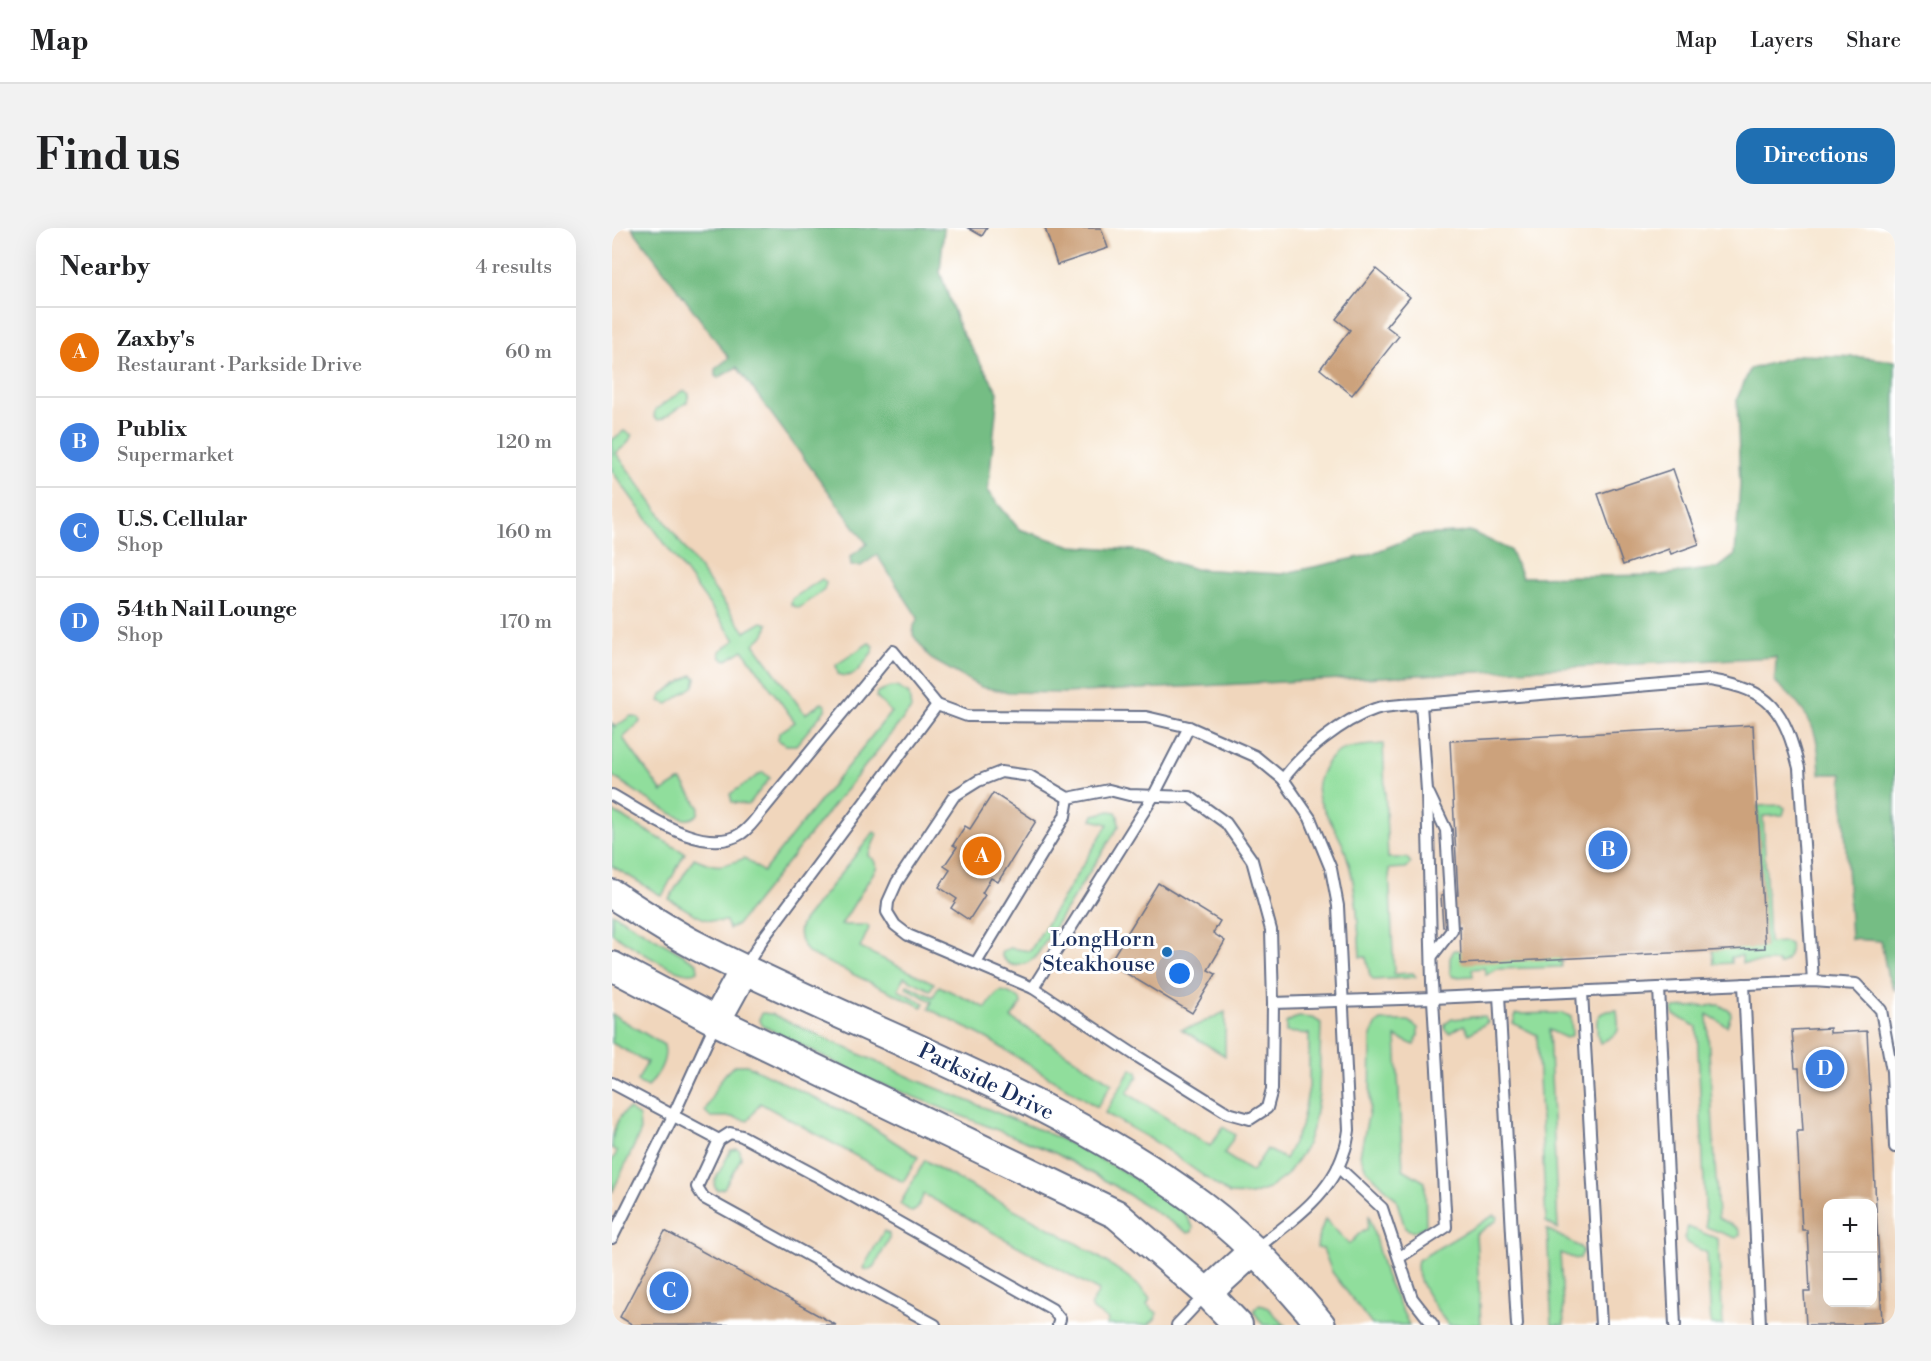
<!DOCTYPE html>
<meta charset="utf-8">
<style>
:root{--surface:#fff;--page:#f2f2f2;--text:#202124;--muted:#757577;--line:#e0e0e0;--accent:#1f6fb2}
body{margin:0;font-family:"Libre Bodoni",serif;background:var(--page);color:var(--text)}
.controls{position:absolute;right:18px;bottom:18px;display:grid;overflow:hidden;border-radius:12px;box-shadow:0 6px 24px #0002}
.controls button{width:54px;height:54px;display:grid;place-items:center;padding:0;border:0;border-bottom:2px solid var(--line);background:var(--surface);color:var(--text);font:30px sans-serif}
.you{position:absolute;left:568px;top:746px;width:21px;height:21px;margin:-15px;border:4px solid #fff;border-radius:50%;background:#1a73e8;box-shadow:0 0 0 9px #1a73e833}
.badge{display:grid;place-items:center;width:39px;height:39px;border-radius:50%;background:var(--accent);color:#fff;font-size:20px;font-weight:700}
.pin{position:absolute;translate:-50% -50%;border:3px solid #fff;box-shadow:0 2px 6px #0006}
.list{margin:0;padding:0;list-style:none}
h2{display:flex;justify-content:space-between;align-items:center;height:78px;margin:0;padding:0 24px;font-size:26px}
h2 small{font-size:20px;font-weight:400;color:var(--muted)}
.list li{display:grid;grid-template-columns:39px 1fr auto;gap:18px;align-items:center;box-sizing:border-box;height:90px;padding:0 24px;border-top:2px solid var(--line)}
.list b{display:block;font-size:22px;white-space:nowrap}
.list p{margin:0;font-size:20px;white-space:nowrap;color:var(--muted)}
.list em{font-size:20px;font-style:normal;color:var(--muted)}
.map{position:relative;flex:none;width:1283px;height:1097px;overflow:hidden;border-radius:18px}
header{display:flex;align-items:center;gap:36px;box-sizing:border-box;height:84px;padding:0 30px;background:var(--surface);border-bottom:2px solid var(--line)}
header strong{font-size:28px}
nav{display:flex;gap:33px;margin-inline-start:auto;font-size:21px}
.intro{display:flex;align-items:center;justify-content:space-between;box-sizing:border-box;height:144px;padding:0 36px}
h1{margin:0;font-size:42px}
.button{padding:15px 27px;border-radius:18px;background:var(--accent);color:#fff;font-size:21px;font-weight:700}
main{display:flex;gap:36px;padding:0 36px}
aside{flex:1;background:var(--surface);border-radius:18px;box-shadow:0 6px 24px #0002}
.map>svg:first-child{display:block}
.built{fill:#f0d6bc;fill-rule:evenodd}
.green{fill:#90de9c;stroke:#56867d;stroke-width:1.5}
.forest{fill:#74bd84;stroke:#487671;stroke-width:1.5}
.building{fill:#cca27c;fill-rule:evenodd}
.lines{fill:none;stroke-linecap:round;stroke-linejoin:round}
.lane-casing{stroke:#687088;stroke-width:14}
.secondary-casing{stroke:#687088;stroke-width:32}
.lane{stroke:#fff;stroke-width:10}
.secondary{stroke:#fff;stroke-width:28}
.poi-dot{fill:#1f6fb2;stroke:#fff;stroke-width:2}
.labels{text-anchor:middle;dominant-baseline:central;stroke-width:6;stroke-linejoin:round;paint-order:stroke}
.poi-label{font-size:22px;fill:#1b2f5e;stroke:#fff;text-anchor:end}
.street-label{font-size:22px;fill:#1b2f5e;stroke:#fff}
</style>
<header>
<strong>Map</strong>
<nav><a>Map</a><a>Layers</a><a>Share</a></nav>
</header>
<div class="intro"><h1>Find us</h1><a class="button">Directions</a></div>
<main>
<aside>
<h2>Nearby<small>4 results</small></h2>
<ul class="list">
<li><span class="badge" style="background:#e8710a">A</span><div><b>Zaxby's</b><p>Restaurant · Parkside Drive</p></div><em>60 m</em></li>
<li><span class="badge" style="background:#3f7fe0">B</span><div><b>Publix</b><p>Supermarket</p></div><em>120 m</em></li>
<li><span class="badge" style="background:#3f7fe0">C</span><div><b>U.S. Cellular</b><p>Shop</p></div><em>160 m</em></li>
<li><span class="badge" style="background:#3f7fe0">D</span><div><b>54th Nail Lounge</b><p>Shop</p></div><em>170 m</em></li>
</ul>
</aside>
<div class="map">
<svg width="1283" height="1097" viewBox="0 0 1283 1097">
<rect width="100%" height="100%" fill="#fff"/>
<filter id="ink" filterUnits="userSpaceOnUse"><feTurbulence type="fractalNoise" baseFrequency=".0167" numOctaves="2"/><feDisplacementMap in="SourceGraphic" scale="12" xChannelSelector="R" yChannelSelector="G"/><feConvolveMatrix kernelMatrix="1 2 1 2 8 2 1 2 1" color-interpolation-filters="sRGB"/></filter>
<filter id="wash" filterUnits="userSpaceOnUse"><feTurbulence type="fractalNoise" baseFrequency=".008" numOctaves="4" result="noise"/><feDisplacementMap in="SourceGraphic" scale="24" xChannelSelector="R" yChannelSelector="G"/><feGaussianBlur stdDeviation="1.35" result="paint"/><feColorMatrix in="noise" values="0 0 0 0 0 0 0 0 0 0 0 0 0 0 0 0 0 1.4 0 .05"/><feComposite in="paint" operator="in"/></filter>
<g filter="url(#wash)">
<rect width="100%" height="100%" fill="#f8e9d5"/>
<path class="built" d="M0,0H78L452,465L1283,423V1097H0ZM1216,976H1260V1074H1216Z"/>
<g class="green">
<polygon points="70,163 73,163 77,166 75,174 50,191 46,192 42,189 43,182"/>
<polygon points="12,203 20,207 15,216 4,225 133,404 150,394 156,396 153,406 142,416 193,486 210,475 214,478 213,482 184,517 174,517 166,512 167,505 183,494 131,422 115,432 109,430 108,423 123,412 0,243 0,212"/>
<polygon points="210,351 214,355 212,362 187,380 179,377 180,371"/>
<path d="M257,415L262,418L261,423C251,435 244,454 226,446L224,437Z"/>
<polygon points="80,447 84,450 82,458 56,476 48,473 50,466"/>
<path d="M278,459H285L297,466L299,481L125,697L117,701L114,693C92,696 76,682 57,671L82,630C107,641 108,639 133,630L151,644L279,484L264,469L265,464Z"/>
<path d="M19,488L27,490L28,494L11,510L50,564L67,553H70L87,579L86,586C82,589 79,592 73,591C56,587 17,558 0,548V495L3,499Z"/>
<path d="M771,516L776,630H795L799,635L794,640L777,641L782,746L801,745L804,749L762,752L758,748L754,729H748C746,695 745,661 735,629C730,608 715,591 707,571C705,564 705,555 708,549C719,516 741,519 771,516Z"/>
<polygon points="151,544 158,550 136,577 120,574 118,566"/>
<path d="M1169,577L1173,580L1171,587L1151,588L1157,715L1173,714L1178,716C1180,725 1175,733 1167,737L1166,734L1130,735V728L1119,729V735L1102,736L1101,722L1153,719L1146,578Z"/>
<polygon points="0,583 73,625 50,668 0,638"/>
<path d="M498,583L504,584L506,588L507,598L423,730C410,739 398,742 389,727L390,723L398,720L418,723L496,596L480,592L482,587Z"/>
<path d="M262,604L265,606L256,628L261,631L265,639L229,697H255L257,700L248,720L322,755L318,762L292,749L286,762L312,775L310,779L198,726C189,717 183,706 191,693Z"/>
<path d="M0,685L85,735L86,743C71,755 16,715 0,705Z"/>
<polygon points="842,722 949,730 949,739 884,741 874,747 872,740 860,741 861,748 841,749 838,745 838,730"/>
<path d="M295,757L321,769L327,758L374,780C387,761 387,758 408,771L409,776L399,790L500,855L485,879L376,811L317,781L320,773L294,760Z"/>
<polygon points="1107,777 1118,783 1119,787 1115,798 1095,786 1106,990 1124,999 1128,1004 1128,1007 1124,1010 1094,999 1085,799 1062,787 1060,782 1062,780"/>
<path d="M1005,782C1007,806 1010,804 988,815C985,809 985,805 985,799C983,784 993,783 1005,782Z"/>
<polygon points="613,784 613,828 569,801 583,798"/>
<polygon points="150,785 160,786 302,851 445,909 511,943 571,982 581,999 580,1004 576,1005 503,958 443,925 254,850 151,798 147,791"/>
<polygon points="951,785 959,789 960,807 954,810 937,802 946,1001 934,994 925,807 901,795 904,786"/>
<path d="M0,786L52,817C56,833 46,846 36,859L25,854L35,834L0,815Z"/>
<polygon points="872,788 876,794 857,806 852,797 837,805 833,801 833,796 840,791"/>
<polygon points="687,789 701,790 709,795 707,865 702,894 694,919 675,947 656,961 639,967 617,966 542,913 493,885 519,841 525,844 526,848 515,865 598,918 611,899 623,907 612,926 640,944 655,921 673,931 689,899 697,859 697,806 674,804 674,795 681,791"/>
<polygon points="769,793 797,793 806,800 806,808 802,817 784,809 791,941 813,954 814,998 801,1004 793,1000 784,971 754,941 748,927 758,879 759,808 764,797"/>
<path d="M124,837H135L249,892L306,929L291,954L148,875L136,893L120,889H98L93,883C101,867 108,846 124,837Z"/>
<path d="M17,881L27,888L28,905L0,965V933L5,924L0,920C0,907 4,887 17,881Z"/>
<polygon points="126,921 128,923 129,930 112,960 105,962 102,957 103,952 119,922"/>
<path d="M313,932C370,968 432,993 488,1030C506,1042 525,1053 538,1071L535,1077L545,1085L543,1091L536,1097H494L496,1092L481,1082L479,1077L487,1063L312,966L305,981L300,984L288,976Z"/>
<polygon points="757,987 773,1047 797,1097 760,1097 720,1044 711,1021 705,1020 706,1011 713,991 737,1016 748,1005 755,1002"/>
<path d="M882,987L886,989L884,993L864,1006L869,1097H836C825,1081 800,1051 806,1032Z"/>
<polygon points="1076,999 1106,1011 1111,1097 1099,1097 1095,1025 1075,1015 1072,1010"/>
<polygon points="935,1001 968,1019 971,1023 968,1030 964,1031 948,1025 952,1097 940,1097"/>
<polygon points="272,1003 277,1006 277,1011 263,1038 256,1042 251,1040"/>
<polygon points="648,1076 656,1080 673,1097 651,1097 642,1084 644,1079"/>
</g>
<path class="forest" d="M20,0H332L328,44L348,101L386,164L376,264L407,301L460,318L521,322L583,341L669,346L753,328L807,307L860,304L898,322L910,349L1049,347L1106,340L1123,327L1128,257L1125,171L1138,141L1187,127L1248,129L1283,133V763L1275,746L1269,713L1239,711L1230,546H1208C1207,533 1207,519 1203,507C1197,485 1180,468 1163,454L1164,429L452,465L397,464L369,459L319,431L301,407L302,398L306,390L265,327L249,338H239L238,329L255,316L125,139L106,150L103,148V141L117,130Z"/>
<g id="blocks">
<g class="building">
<polygon points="356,0 375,0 370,8"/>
<polygon points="433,0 489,0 496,20 445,37"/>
<polygon points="764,41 798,69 774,98 787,108 740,167 708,141 738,102 724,91"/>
<polygon points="1061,241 1087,316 1059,326 1057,321 1011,337 986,266"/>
<polygon points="1141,497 1153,720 849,736 848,698 831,699 829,668 846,667 838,513"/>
<polygon points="381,565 424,593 386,654 379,650 370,665 373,667 357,692 339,680 345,671 327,659 338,642 332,638 345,619 341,617 353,598 358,601"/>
<polygon points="546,655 608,693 601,705 613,713 596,742 604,746 580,785 497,735"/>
<path d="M1218,800V805L1255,803L1270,1094L1250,1095L1251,1097H1194L1192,1064H1198L1195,1002H1190L1185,903H1191L1187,840H1183L1180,802ZM1216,976H1260V1074H1216Z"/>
<polygon points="53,1003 224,1097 21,1097 8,1089"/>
</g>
</g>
</g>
<g filter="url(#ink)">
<use href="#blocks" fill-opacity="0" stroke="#687088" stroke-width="1.5"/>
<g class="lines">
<defs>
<g id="lane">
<polygon points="389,544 418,548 456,570 497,562 517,567 578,569 614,595 640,632 659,702 661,775 660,861 655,880 638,891 616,885 523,827 421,760 296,707 283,697 275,684 276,674 285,654 342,568 366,553"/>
<path d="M671,551C691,524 730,492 763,481C776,477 794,477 809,476L1098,452C1160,462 1172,482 1187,540L1201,753"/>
<polyline points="817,566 834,602 840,702 820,728"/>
<path d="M0,567C33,585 92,630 130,605C137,600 144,591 149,584L281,423L325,477L355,488L534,489L577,499L643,528L671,551L698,590L719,641L726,678L737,902C736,909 735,917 732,924C719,967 676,996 642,1022"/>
<polyline points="364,735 453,588 456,570"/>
<polyline points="132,741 150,712 325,477"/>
<polyline points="1132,756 1148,1097"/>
<polyline points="421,760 542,567 577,499"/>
<polyline points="1047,760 1063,1097"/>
<polyline points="970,764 989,1097"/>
<polyline points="887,767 905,1097"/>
<polyline points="661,775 821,770 1201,753 1244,756 1269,782 1280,843 1283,919"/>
<polyline points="0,855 107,912"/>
<polyline points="726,939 770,980 800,1070 821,1097"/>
<polyline points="0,1010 61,888 104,794"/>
<polyline points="788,1029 834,999 820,754 815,563 809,476"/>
<polyline points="323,1097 92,970 85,959 107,912 118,905 130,908 203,947 440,1081 448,1091 446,1097"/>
<polyline points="565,1097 593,1067"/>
</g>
<g id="secondary">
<path d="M0,666C28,684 56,703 85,718C253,805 438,864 591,978C636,1012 674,1054 709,1097"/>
<polyline points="0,738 104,793 504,986 595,1065 626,1097"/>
<polyline points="104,793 132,742"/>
<polyline points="595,1065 642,1022"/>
</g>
</defs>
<use href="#lane" class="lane-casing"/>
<use href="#secondary" class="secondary-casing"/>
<use href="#lane" class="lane"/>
<use href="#secondary" class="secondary"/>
</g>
</g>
<circle class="poi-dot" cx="555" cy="724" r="6"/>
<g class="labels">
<g class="poi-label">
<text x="543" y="711">LongHorn<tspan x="543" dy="25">Steakhouse</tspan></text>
</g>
<g class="street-label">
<text transform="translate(374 854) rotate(26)">Parkside Drive</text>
</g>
</g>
</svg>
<div class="controls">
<button>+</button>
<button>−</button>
</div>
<div class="you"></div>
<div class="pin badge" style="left:370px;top:628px;background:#e8710a">A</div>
<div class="pin badge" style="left:996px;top:622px;background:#3f7fe0">B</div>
<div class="pin badge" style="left:57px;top:1063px;background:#3f7fe0">C</div>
<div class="pin badge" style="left:1213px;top:841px;background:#3f7fe0">D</div>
</div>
</main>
